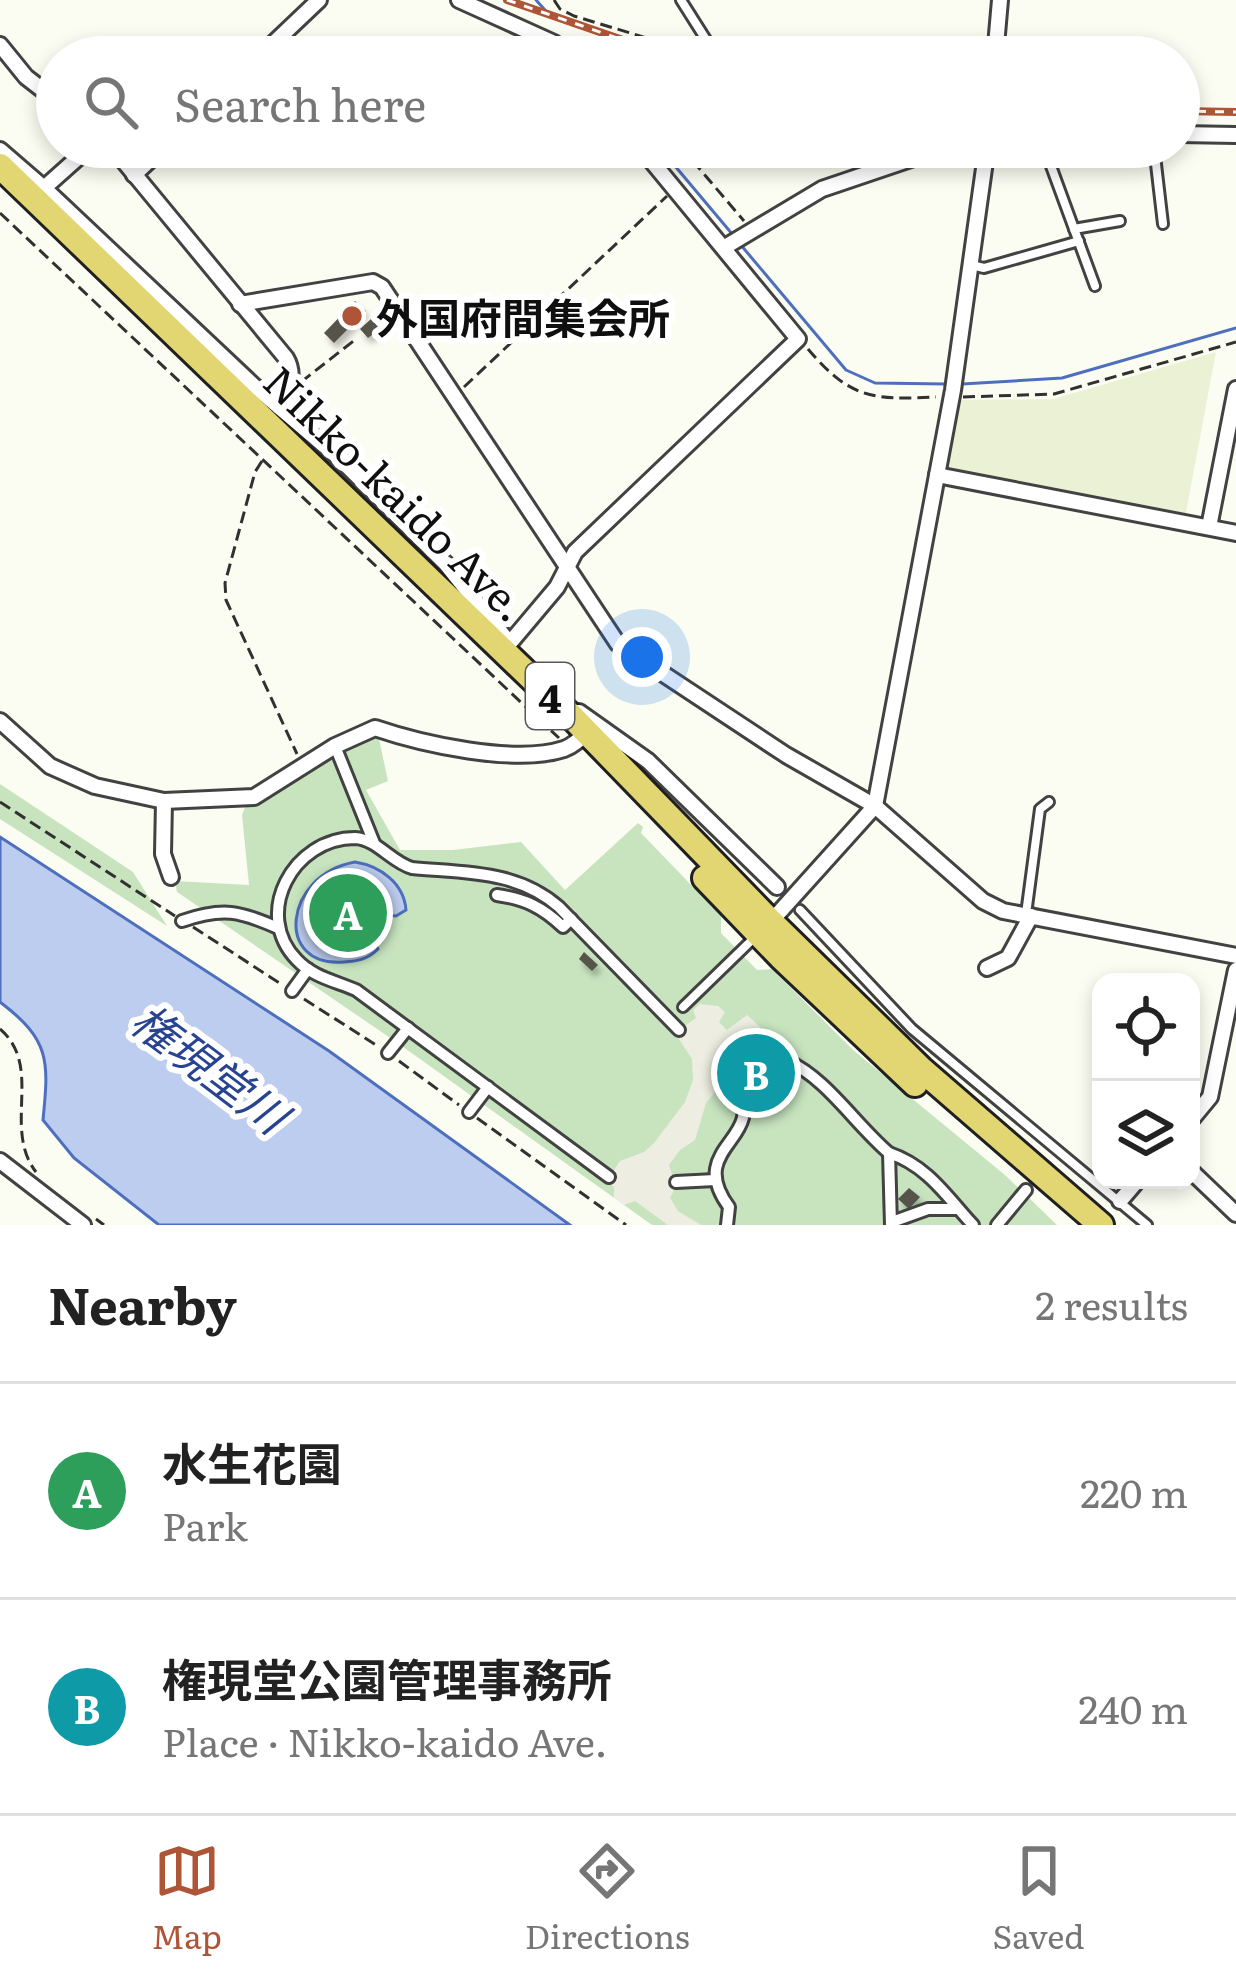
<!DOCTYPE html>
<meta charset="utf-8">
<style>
:root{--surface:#fff;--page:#f2f2f2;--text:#222;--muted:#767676;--line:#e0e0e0;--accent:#ae5538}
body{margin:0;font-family:Literata,"Noto Sans JP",serif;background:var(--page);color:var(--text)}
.controls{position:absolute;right:36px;bottom:36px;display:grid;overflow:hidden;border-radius:24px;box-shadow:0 6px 18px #0003}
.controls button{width:108px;height:108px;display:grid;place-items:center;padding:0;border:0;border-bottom:3px solid var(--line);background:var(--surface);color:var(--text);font:60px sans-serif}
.you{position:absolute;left:642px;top:657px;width:42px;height:42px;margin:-30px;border:9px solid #fff;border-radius:50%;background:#1a73e8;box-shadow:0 0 0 18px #1a73e833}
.badge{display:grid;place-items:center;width:78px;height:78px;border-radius:50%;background:var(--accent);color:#fff;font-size:39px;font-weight:700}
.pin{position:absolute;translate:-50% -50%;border:6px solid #fff;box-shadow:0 3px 12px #0006}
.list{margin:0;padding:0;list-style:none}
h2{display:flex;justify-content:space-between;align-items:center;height:156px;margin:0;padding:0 48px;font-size:51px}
h2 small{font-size:39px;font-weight:400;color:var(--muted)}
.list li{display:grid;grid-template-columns:78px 1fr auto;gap:36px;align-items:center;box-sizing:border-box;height:216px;padding:0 48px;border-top:3px solid var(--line)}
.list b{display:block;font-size:45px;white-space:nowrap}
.list p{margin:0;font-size:39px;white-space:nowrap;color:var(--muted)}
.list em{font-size:39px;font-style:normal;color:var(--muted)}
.icon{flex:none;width:66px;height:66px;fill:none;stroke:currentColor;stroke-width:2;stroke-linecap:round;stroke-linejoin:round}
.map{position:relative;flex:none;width:1236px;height:1225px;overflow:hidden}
.search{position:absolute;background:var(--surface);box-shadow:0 6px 18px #0003;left:36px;right:36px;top:36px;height:132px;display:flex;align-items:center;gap:30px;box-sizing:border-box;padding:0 42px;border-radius:66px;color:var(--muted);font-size:45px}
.sheet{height:588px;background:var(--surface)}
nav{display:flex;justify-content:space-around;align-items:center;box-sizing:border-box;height:168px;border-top:3px solid var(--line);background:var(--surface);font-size:33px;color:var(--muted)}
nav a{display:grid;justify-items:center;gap:6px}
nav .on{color:var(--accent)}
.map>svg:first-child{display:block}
.farmland{fill:#ebf1d5}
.green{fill:#c7e4bf}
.plaza{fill:#edeee1}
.water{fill:#bdcdef;stroke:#4d6fbd;stroke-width:3}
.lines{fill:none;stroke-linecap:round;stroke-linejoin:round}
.stream{stroke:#4d6fbd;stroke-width:3}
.building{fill:#56534c;filter:url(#shadow)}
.service-casing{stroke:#424242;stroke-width:14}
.pedestrian-casing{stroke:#424242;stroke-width:16}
.minor-casing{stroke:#424242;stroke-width:20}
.trunk-casing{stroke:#202020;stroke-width:30}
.path{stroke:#313131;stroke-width:3;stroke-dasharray:12 6;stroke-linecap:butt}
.service{stroke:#fff;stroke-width:8}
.pedestrian{stroke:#fff;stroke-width:10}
.minor{stroke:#fff;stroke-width:14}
.trunk{stroke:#e2d672;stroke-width:24}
.rail-casing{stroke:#ae5538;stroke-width:8}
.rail{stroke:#fff;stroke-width:3;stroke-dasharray:9;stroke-linecap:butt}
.poi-dot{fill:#ae5538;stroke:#fff;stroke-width:4.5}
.labels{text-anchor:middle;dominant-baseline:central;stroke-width:12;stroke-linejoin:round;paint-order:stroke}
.shield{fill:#fff;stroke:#575757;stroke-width:3}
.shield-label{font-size:39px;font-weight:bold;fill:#0f0f0f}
.poi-label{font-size:42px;font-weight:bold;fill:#0f0f0f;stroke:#fff;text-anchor:start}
.street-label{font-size:42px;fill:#0f0f0f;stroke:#fff}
.water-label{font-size:45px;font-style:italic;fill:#274391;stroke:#fff}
</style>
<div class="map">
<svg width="1236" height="1225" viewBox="0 0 1236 1225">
<defs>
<filter id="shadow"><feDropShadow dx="3.5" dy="6" stdDeviation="3" flood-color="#0004"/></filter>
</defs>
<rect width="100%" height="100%" fill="#fcfdf2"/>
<polygon class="farmland" points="1216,352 1185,518 942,469 958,400 1053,399"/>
<g class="green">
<polygon points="378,734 388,781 366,790 400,850 453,850 521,842 565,890 638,823 643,827 641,833 721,916 721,933 757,970 772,969 853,1050 1005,1175 1057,1225 652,1225 399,1044 177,892 175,881 249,885 242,815 245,807 331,752"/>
<polygon points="0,784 133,872 167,926 0,819"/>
</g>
<polygon class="plaza" points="700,1004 718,1006 725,1012 719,1022 727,1030 747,1015 760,1027 754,1039 771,1053 789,1058 788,1064 755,1056 736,1076 738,1085 731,1091 726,1085 719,1087 706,1103 695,1140 680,1150 669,1165 676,1186 670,1198 678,1211 701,1225 668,1225 635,1201 624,1205 614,1198 614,1187 607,1181 620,1161 644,1152 654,1143 685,1102 693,1080 692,1059 675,1033 696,1018 693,1010"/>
<g class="water">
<path d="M0,837L329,1051L570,1225H159L74,1158L43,1120C49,1060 50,1040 0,1002Z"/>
<path d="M355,862C380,866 404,883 406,910L396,916L371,914L366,928L378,949C368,959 359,961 344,962C274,968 283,875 355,862Z"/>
</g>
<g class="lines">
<g class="stream">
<polyline points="536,0 545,10"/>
<polyline points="572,42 584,57"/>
<polyline points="659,147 733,235"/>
<polyline points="740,244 846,370 875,383 946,384"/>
<polyline points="962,384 1062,378 1236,328"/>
</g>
</g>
<g class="building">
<polygon points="355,301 366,311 334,343 324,333"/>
<polygon points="371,319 380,329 368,338 360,329"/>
<polygon points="584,952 598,965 592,971 579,959"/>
<polygon points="762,1064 765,1078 751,1081 747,1068"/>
<polygon points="909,1188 920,1197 909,1209 898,1199"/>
</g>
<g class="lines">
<defs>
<g id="service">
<polyline points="681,0 717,57"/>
<polyline points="1044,147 1095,286"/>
<polyline points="1154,147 1163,224"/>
<polyline points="1074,229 1120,221"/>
<polyline points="971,265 984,268 1079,241"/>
<polyline points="800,910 912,1029 1147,1225"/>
<polyline points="1026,914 1040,809 1049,802"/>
<polyline points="683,1007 755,937"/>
</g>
<g id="pedestrian">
<polyline points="335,746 374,843"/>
<path d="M497,895C525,899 542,907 563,927L571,919"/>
<path d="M182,921C223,907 240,911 278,928"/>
<polyline points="292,991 308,969"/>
<polyline points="388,1053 408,1028"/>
<path d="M788,1061C827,1079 855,1124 889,1153L891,1225"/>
<polyline points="469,1112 488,1087"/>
<path d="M889,1153C928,1166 947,1197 973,1225"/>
<path d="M609,1177L356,990C335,981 313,977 297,960C252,914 293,838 355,838C377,839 391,862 412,868C465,873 517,870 559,907L679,1030"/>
<polyline points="676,1182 715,1180"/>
<polyline points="892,1222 928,1209 958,1209"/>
<path d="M727,1225L729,1207C684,1146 770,1139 735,1088"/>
<polyline points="997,1225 1026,1190"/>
</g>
<g id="minor">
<polyline points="459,0 554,43 566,57"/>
<polyline points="0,45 26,77 57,101"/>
<polyline points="259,57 319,0"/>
<polyline points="995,57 1000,0"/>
<polyline points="1179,134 1236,135"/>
<path d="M112,147L286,358C295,373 290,393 279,407"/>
<polyline points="0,150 44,188 90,147"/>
<polyline points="134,175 164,147"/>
<polyline points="44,188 253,385 340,459 446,564 507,640"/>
<polyline points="725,247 822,189 946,147"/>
<polyline points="240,304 373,282 382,287 618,644 786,755 875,806 983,901 1003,911 1236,956"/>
<polyline points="937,475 1236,533"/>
<polyline points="1209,527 1236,389"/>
<polyline points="504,650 557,587 575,552 798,339 640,147"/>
<polyline points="579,712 648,761 777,887"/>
<path d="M0,721L50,766L95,786L164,801L254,797L335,746L375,728C422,744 515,765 564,749C573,746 580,739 587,732"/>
<polyline points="164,801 163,854 171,877"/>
<polyline points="766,927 875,806 953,390 987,147"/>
<polyline points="987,968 1008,958 1031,916"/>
<polyline points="1191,1120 1210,1097 1236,970"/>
<polyline points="0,1161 83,1225"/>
<polyline points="1191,1171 1236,1214"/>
<polyline points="1120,1201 1138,1180"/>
</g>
<g id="trunk">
<polyline points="0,166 573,718 771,922 921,1069 1101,1225"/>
<polyline points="705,878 781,957 915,1084"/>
</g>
</defs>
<use href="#service" class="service-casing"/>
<use href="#pedestrian" class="pedestrian-casing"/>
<use href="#minor" class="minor-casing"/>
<use href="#trunk" class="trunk-casing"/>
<g class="path">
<polyline points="554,0 560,9 574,16 703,55"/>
<polyline points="681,147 744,221"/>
<polyline points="0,213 559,738"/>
<path d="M808,349C850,399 873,400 936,397"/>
<polyline points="301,382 356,339"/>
<polyline points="464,387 667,196"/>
<polyline points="963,397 1054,394 1236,342"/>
<polyline points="262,461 255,472 225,583 226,600 297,754"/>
<polyline points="0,802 175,916"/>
<polyline points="193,927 281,984"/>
<polyline points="304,999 376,1045"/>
<path d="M0,1029C44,1067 2,1128 36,1172"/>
<polyline points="399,1061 459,1105"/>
<polyline points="477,1118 626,1225"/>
<polyline points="96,1219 104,1225"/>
</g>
<use href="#service" class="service"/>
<use href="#pedestrian" class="pedestrian"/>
<use href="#minor" class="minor"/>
<use href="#trunk" class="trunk"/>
<defs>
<g id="rail">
<polyline points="507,0 672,57"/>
<polyline points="1179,111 1236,112"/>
</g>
</defs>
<use href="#rail" class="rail-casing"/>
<use href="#rail" class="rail"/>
</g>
<circle class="poi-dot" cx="352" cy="316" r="12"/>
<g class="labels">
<rect class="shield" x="526" y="663" width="48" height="66" rx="9"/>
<g class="shield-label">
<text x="550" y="696">4</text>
</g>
<g class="poi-label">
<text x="376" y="316">外国府間集会所</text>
</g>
<g class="street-label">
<text transform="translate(397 492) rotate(44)">Nikko-kaido Ave.</text>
</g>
<g class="water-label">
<text transform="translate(211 1066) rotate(37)">権現堂川</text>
</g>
</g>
</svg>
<div class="controls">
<button><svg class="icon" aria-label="locate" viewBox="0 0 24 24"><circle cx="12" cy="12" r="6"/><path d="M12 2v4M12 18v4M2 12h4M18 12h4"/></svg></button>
<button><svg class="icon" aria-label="layers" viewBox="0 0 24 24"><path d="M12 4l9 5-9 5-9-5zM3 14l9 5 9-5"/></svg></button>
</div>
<div class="you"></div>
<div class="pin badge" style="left:348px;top:913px;background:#2e9e5b">A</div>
<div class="pin badge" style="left:756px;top:1073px;background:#0f9aa8">B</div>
<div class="search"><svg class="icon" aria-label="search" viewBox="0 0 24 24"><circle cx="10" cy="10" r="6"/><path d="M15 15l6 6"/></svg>Search here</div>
</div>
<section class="sheet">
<h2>Nearby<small>2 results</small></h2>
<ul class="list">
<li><span class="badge" style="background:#2e9e5b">A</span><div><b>水生花園</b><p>Park</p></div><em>220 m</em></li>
<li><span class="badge" style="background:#0f9aa8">B</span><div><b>権現堂公園管理事務所</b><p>Place · Nikko-kaido Ave.</p></div><em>240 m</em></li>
</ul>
</section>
<nav>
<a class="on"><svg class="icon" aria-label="map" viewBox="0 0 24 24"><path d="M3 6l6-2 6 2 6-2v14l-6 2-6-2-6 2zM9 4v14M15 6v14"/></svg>Map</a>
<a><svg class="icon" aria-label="directions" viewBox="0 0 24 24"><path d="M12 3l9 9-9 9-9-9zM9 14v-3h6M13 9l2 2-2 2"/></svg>Directions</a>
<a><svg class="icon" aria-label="saved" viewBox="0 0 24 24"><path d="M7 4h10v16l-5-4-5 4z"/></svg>Saved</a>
</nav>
